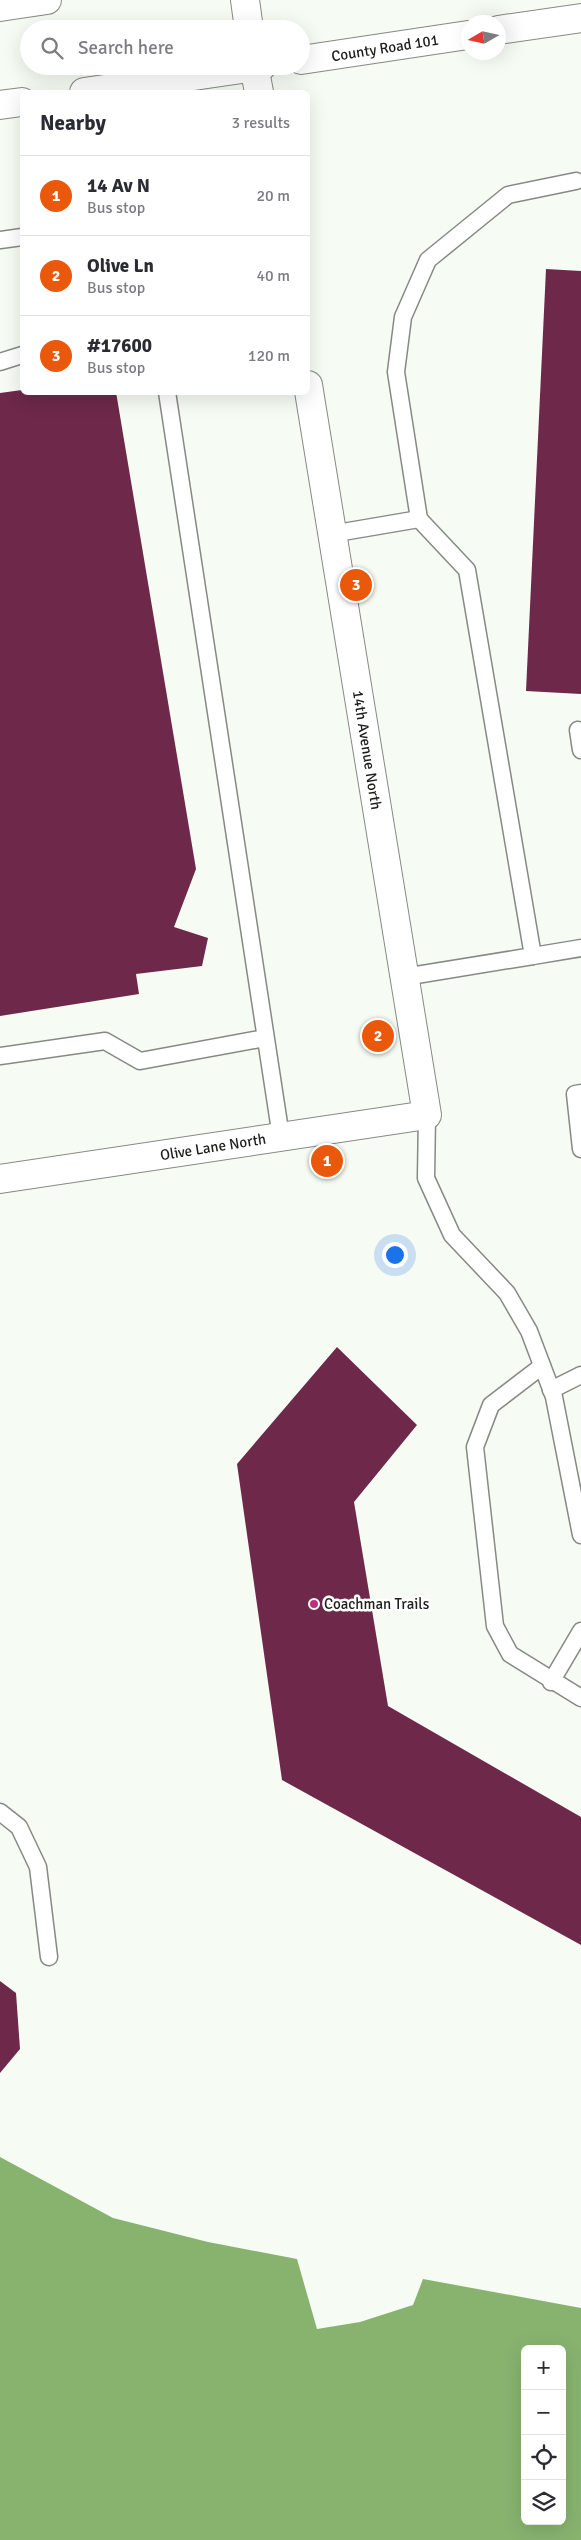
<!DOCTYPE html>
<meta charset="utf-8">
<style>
:root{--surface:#fff;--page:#f2f2f3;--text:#2b2b33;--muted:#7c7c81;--line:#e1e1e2;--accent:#ea580c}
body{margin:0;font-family:Signika,sans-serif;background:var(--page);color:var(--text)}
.controls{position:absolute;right:15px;bottom:15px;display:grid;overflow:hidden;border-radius:8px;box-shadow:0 5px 20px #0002}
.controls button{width:45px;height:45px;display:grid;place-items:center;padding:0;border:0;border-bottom:1px solid var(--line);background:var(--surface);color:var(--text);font:25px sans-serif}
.compass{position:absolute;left:461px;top:15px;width:45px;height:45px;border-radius:50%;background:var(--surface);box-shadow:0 5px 20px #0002;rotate:261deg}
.you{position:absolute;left:394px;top:1254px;width:18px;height:18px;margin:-12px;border:4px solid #fff;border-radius:50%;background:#1a73e8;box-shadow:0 0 0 8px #1a73e833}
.badge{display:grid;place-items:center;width:32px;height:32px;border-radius:50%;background:var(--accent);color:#fff;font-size:16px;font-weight:700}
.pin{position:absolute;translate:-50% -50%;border:2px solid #fff;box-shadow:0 1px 5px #0006}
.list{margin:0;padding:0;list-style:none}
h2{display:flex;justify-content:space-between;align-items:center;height:65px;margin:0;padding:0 20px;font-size:21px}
h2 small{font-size:16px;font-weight:400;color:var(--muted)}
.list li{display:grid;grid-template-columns:32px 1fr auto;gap:15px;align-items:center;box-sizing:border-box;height:80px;padding:0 20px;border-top:1px solid var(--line)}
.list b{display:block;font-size:19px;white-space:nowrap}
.list p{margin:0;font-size:16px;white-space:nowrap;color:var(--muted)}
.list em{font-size:16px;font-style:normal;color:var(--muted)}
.icon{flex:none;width:28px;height:28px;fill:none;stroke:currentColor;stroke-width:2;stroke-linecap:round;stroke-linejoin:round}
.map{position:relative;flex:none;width:581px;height:2540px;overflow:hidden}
.search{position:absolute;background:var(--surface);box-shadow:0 5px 20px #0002;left:20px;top:20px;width:290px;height:55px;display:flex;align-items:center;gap:12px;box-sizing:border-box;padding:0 18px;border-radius:28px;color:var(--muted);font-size:19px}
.panel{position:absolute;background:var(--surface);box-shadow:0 5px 20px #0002;left:20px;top:90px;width:290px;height:305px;border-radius:8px}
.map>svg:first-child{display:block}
.water{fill:#87b36f;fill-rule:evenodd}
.building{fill:#6d284a}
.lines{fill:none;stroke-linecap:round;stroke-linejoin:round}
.lane-casing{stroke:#868a84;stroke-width:19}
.street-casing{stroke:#868a84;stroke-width:30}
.primary-casing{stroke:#868a84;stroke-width:30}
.lane{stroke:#fff;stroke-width:16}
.street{stroke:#fff;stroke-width:28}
.primary{stroke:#fff;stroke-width:28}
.poi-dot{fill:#b7347a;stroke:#fff;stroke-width:2}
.labels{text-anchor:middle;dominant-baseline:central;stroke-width:5;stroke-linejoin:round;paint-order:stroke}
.street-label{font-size:15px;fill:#1d1f1c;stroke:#fff}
.poi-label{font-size:15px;fill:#1d1f1c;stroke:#fff;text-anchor:start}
</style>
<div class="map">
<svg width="581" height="2540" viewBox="0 0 581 2540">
<rect width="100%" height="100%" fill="#f6fbf4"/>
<path class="water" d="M0,2157L113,2218L208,2242L297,2259L317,2329L360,2322L413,2305L423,2279L581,2308V2540H0ZM525,2349H562V2521H525Z"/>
<g class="building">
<polygon points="546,269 581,271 581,694 526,691"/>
<polygon points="22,390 22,392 116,392 196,869 174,927 208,938 202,966 136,974 139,994 0,1016 0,393"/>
<polygon points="337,1347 417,1425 354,1502 388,1706 581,1817 581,1945 282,1780 237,1464"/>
<polygon points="0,1981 16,1993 20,2049 0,2073"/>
</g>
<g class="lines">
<defs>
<g id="lane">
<polyline points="0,240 22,237"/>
<polyline points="0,362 22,355"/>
<polyline points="167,392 281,1137"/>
<polyline points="419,519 396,372 403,317 428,260 508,195 576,181"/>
<polyline points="331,534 419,519 467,570 533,956 404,977"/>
<polyline points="578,730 581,750"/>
<polyline points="533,956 581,948"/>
<polyline points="0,1056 105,1041 140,1061 265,1038"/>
<polyline points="581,1093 575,1094 581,1149"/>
<polyline points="427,1115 426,1178 452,1235 507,1293 529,1331 554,1397 581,1535"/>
<polyline points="542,1366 491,1405 475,1447 495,1626 510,1654 581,1698"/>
<polyline points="551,1390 581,1375"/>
<polyline points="551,1682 581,1631"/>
<polyline points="0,1812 19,1827 38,1867 49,1957"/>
</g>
<g id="street">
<polyline points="245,0 249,29"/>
<polyline points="254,66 259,92"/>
<polyline points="0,1179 427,1115 308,385"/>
</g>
<g id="primary">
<polyline points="0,7 47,0"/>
<polyline points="498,30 581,18"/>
<polyline points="301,60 468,35"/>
<polyline points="84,92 262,66"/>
<polyline points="0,105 22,102"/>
</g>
</defs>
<use href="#lane" class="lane-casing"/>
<use href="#street" class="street-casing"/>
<use href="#primary" class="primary-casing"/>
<use href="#lane" class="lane"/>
<use href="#street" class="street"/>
<use href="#primary" class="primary"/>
</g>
<circle class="poi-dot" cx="314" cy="1604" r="5"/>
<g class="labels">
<g class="street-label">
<text transform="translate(385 48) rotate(-9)">County Road 101</text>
<text transform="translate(367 750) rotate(81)">14th Avenue North</text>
<text transform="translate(213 1147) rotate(-9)">Olive Lane North</text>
</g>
<g class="poi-label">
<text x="324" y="1604">Coachman Trails</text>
</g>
</g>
</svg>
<div class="controls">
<button>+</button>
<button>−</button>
<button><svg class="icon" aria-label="locate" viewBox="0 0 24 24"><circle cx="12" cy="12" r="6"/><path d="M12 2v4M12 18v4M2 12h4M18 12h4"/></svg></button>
<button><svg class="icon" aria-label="layers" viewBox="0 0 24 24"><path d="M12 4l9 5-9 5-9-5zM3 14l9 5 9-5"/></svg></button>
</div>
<svg class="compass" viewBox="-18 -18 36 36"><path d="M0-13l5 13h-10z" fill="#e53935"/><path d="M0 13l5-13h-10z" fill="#7c7c81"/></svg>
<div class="you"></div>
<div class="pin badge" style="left:327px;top:1161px">1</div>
<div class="pin badge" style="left:378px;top:1036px">2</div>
<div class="pin badge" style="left:356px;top:585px">3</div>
<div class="search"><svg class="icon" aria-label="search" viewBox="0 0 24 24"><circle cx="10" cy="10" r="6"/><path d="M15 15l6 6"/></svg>Search here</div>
<section class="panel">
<h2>Nearby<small>3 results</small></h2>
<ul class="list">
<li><span class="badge">1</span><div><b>14 Av N</b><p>Bus stop</p></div><em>20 m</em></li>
<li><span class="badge">2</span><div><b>Olive Ln</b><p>Bus stop</p></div><em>40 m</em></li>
<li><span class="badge">3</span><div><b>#17600</b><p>Bus stop</p></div><em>120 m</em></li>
</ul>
</section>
</div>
